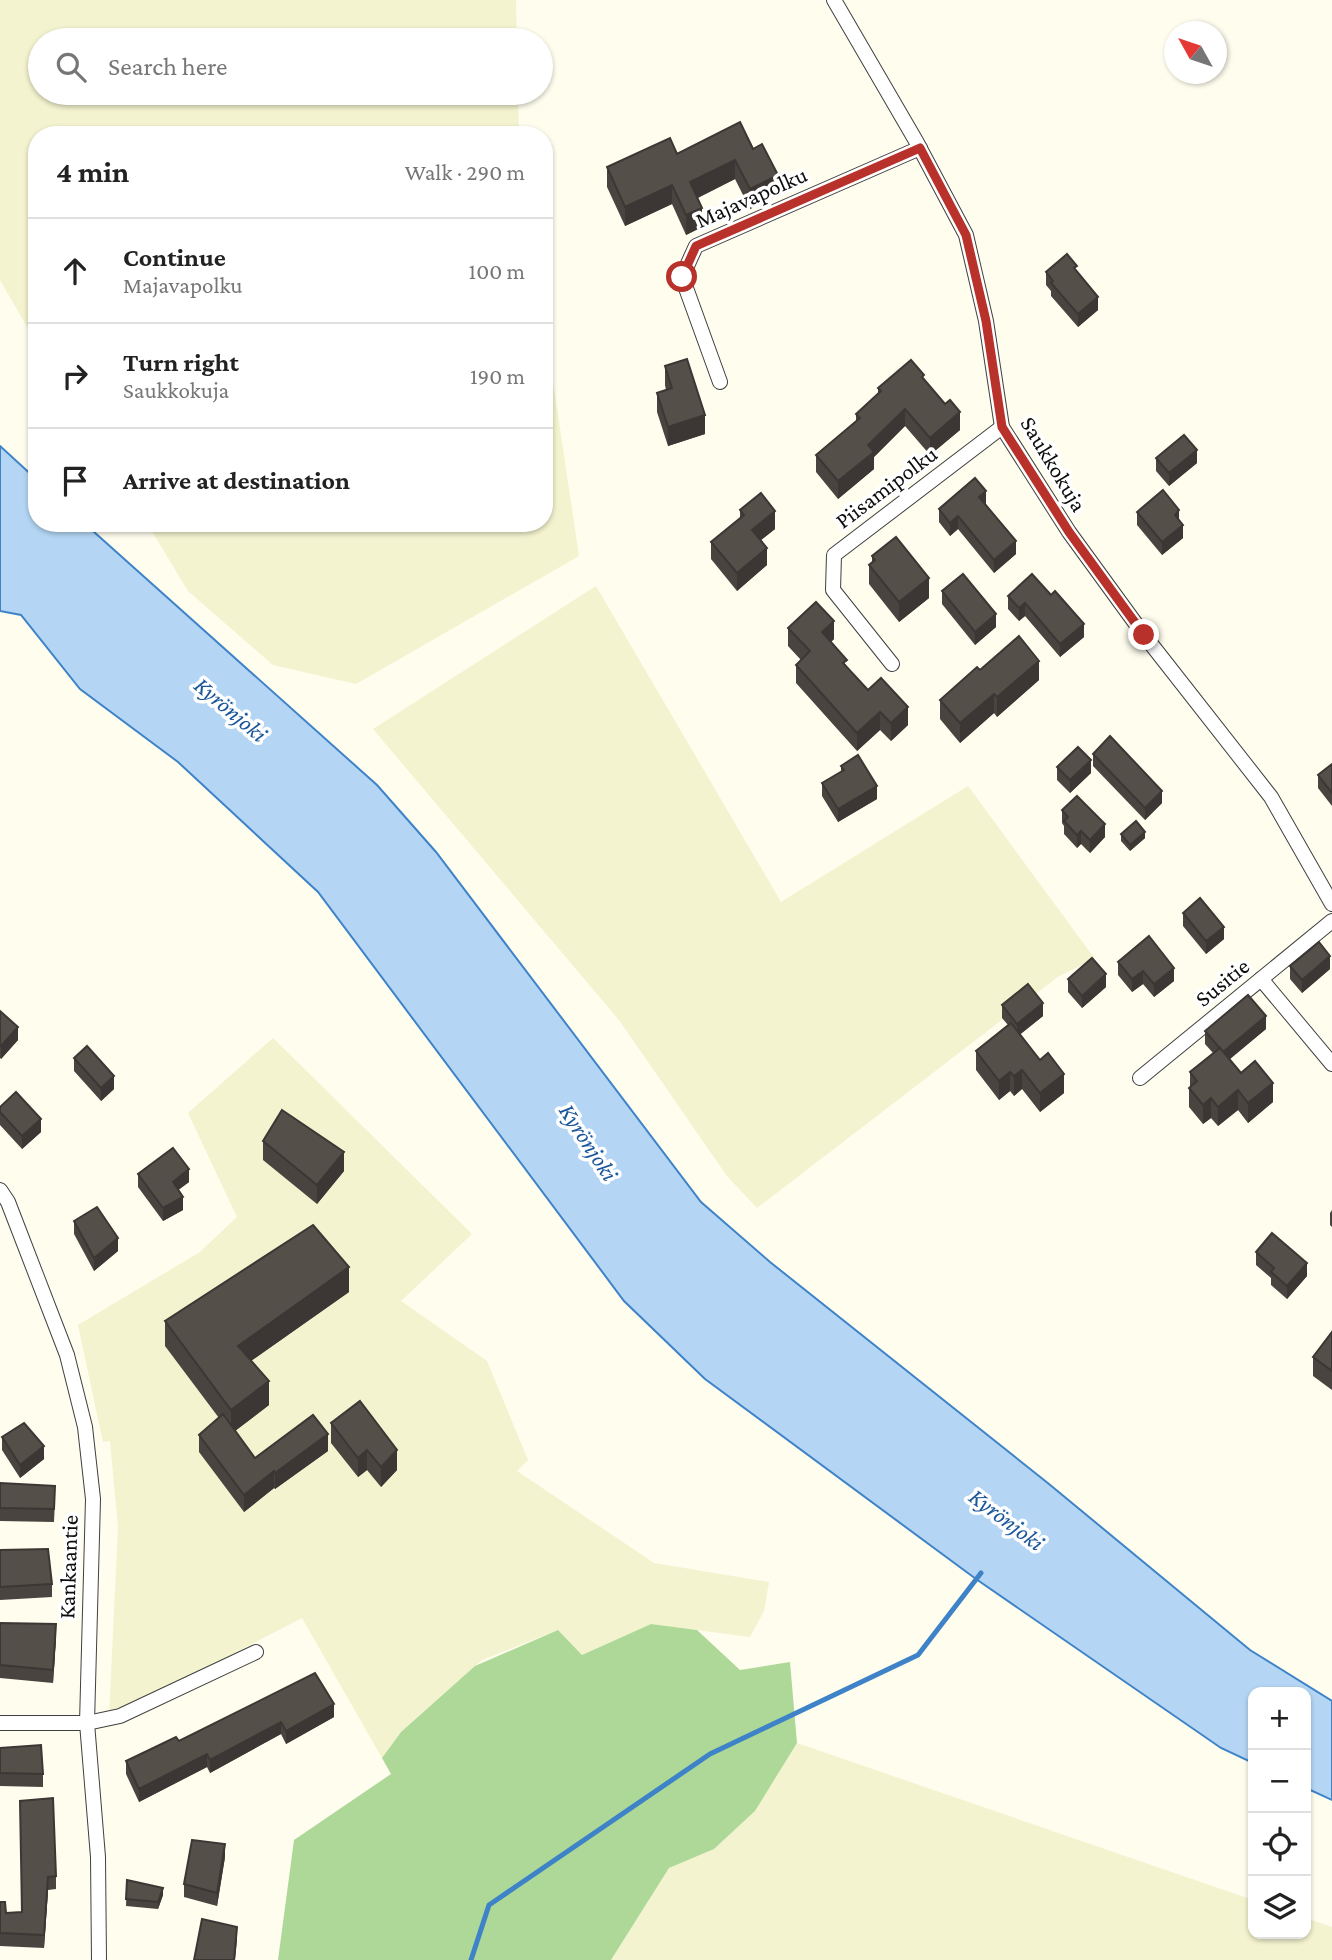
<!DOCTYPE html>
<meta charset="utf-8">
<style>
:root{--surface:#fff;--page:#f6f6f6;--text:#222;--muted:#767676;--line:#e0e0e0}
body{margin:0;font-family:"Crimson Pro",serif;background:var(--page);color:var(--text)}
.controls{position:absolute;right:21px;bottom:21px;display:grid;overflow:hidden;border-radius:14px;box-shadow:0 2px 5px #0004}
.controls button{width:63px;height:63px;display:grid;place-items:center;padding:0;border:0;border-bottom:2px solid var(--line);background:var(--surface);color:var(--text);font:35px sans-serif}
.compass{position:absolute;left:1164px;top:21px;width:63px;height:63px;border-radius:50%;background:var(--surface);box-shadow:0 2px 5px #0004;rotate:310deg}
.stop{position:absolute;width:21px;height:21px;margin:-16px;border:5px solid #b8312a;border-radius:50%;background:#fff}
.stop.end{background:#b8312a;border-color:#fff;box-shadow:0 2px 7px #0008}
.list{margin:0;padding:0;list-style:none}
h2{display:flex;justify-content:space-between;align-items:center;height:91px;margin:0;padding:0 28px;font-size:30px}
h2 small{font-size:23px;font-weight:400;color:var(--muted)}
.list li{display:grid;grid-template-columns:46px 1fr auto;gap:21px;align-items:center;box-sizing:border-box;height:105px;padding:0 28px;border-top:2px solid var(--line)}
.list b{display:block;font-size:26px;white-space:nowrap}
.list p{margin:0;font-size:23px;white-space:nowrap;color:var(--muted)}
.list em{font-size:23px;font-style:normal;color:var(--muted)}
.icon{flex:none;width:38px;height:38px;fill:none;stroke:currentColor;stroke-width:2;stroke-linecap:round;stroke-linejoin:round}
.map{position:relative;flex:none;width:1332px;height:1960px;overflow:hidden}
.search{position:absolute;background:var(--surface);box-shadow:0 2px 5px #0004;left:28px;top:28px;width:525px;height:77px;display:flex;align-items:center;gap:18px;box-sizing:border-box;padding:0 24px;border-radius:38px;color:var(--muted);font-size:26px}
.panel{position:absolute;background:var(--surface);box-shadow:0 2px 5px #0004;left:28px;top:126px;width:525px;height:406px;border-radius:28px}
.map>svg:first-child{display:block}
.farmland{fill:#f3f3cf}
.forest{fill:#aed898}
.water{fill:#b4d6f4;stroke:#3e83c8;stroke-width:2}
.lines{fill:none;stroke-linecap:round;stroke-linejoin:round}
.stream{stroke:#3e83c8;stroke-width:5}
.street-casing{stroke:#404040;stroke-width:16}
.street{stroke:#fff;stroke-width:14}
.wall{fill:#494440}
.shaded-wall{fill:#3c3734}
.building{fill:#554f4a;stroke:#3c3734;stroke-width:2}
.route{stroke:#b8312a;stroke-width:9}
.labels{text-anchor:middle;dominant-baseline:central;stroke-width:7;stroke-linejoin:round;paint-order:stroke}
.street-label{font-size:23px;fill:#0d0d0d;stroke:#fff}
.water-label{font-size:24px;font-style:italic;fill:#1b569a;stroke:#fff}
</style>
<div class="map">
<svg width="1332" height="1960" viewBox="0 0 1332 1960">
<rect width="100%" height="100%" fill="#fefdee"/>
<g class="farmland">
<polygon points="0,0 516,0 517,40 40,40 40,93 518,93 519,135 37,135 37,344 0,280"/>
<polygon points="544,321 579,556 356,684 273,665 188,591 147,523 544,523"/>
<polygon points="596,586 781,902 968,786 1095,959 1059,976 757,1208 727,1176 619,1020 373,729"/>
<polygon points="273,1038 472,1234 401,1301 487,1361 528,1460 517,1471 654,1563 769,1582 764,1611 750,1637 651,1624 582,1655 558,1630 482,1660 401,1732 382,1758 302,1618 109,1718 118,1527 110,1441 103,1442 78,1325 200,1252 237,1217 188,1113"/>
<polygon points="797,1743 1253,1900 1253,1934 1306,1934 1306,1918 1332,1927 1332,1960 611,1960 669,1868 714,1849 755,1811"/>
</g>
<polygon class="forest" points="651,1624 697,1630 740,1670 790,1662 797,1743 755,1811 714,1849 669,1868 611,1960 278,1960 294,1840 391,1774 382,1758 401,1732 475,1666 558,1630 582,1655"/>
<polygon class="water" points="0,446 37,480 37,523 84,523 377,785 436,852 701,1202 770,1262 1049,1484 1250,1650 1332,1701 1332,1800 1306,1788 1306,1692 1253,1692 1253,1763 1221,1748 976,1579 705,1379 624,1301 318,892 178,762 80,689 21,615 0,611"/>
<g class="lines">
<polyline class="stream" points="471,1960 489,1905 710,1754 918,1655 981,1573"/>
<defs>
<g id="street">
<polyline points="834,0 916,141 966,235 986,321 1002,427 1069,532 1144,635 1271,797 1332,904"/>
<polyline points="720,382 682,277 696,246 920,148"/>
<polyline points="892,664 833,590 834,555 1002,427"/>
<polyline points="1261,979 1332,1064"/>
<polyline points="1140,1078 1332,921"/>
<polyline points="0,1190 8,1202 67,1355 85,1427 93,1499 87,1723 98,1857 99,1960"/>
<polyline points="0,1723 87,1723 120,1716 256,1652"/>
</g>
</defs>
<use href="#street" class="street-casing"/>
<use href="#street" class="street"/>
</g>
<g class="wall">
<polygon points="740,122 778,195 750,209 735,179 697,198 702,227 686,235 672,204 625,226 607,187 607,167 677,154"/>
<polygon points="1046,272 1077,272 1098,310 1078,327 1051,296 1051,291 1046,285"/>
<polygon points="665,366 705,434 668,446 657,412 657,393 666,390 665,385"/>
<polygon points="924,380 960,430 930,455 905,426 874,457 874,469 838,499 816,472 816,455 856,421 856,414 878,393 878,388"/>
<polygon points="1156,458 1197,463 1169,486 1156,471"/>
<polygon points="986,504 986,505 1016,554 994,573 958,529 950,536 939,522 939,509"/>
<polygon points="740,510 775,529 761,540 767,565 737,591 711,559 711,542 740,519"/>
<polygon points="1137,512 1179,521 1183,538 1162,555 1137,525"/>
<polygon points="872,556 929,598 899,622 869,584 869,565 872,563"/>
<polygon points="942,591 996,627 975,645 942,604"/>
<polygon points="1051,595 1084,637 1060,657 1025,616 1019,621 1008,609 1008,596"/>
<polygon points="788,628 834,639 831,642 847,667 868,690 908,725 891,741 880,730 857,751 796,683 796,665 801,660 788,646"/>
<polygon points="980,670 1039,680 997,717 994,713 960,743 940,719 940,700"/>
<polygon points="1093,754 1162,803 1145,820 1093,766"/>
<polygon points="1332,764 1332,806 1318,788 1318,775"/>
<polygon points="841,766 877,799 838,822 822,796 822,783 841,772"/>
<polygon points="1057,767 1091,773 1070,793 1057,780"/>
<polygon points="1062,810 1105,837 1090,853 1081,844 1077,848 1064,834 1064,826 1062,823"/>
<polygon points="1121,834 1145,838 1130,851 1121,841"/>
<polygon points="1183,913 1224,939 1206,954 1183,926"/>
<polygon points="1118,962 1174,981 1154,997 1143,984 1132,992 1118,975"/>
<polygon points="1290,966 1330,969 1302,993 1290,979"/>
<polygon points="1068,979 1106,987 1082,1008 1068,992"/>
<polygon points="1002,1005 1043,1016 1019,1035 1064,1093 1040,1112 1022,1089 1014,1096 1010,1091 999,1100 976,1070 976,1051 1008,1025 1002,1018"/>
<polygon points="0,1011 18,1040 1,1059 0,1058"/>
<polygon points="1266,1029 1229,1059 1241,1073 1273,1102 1248,1123 1238,1110 1218,1126 1211,1118 1203,1124 1189,1107 1189,1088 1190,1087 1190,1072 1213,1053 1205,1044 1205,1031"/>
<polygon points="74,1058 114,1089 101,1101 74,1071"/>
<polygon points="0,1107 41,1132 22,1149 0,1125"/>
<polygon points="263,1141 344,1171 317,1204 263,1160"/>
<polygon points="138,1174 189,1182 178,1190 183,1210 163,1221 138,1187"/>
<polygon points="1332,1210 1332,1227 1330,1225 1330,1213"/>
<polygon points="74,1221 118,1251 94,1271 74,1234"/>
<polygon points="1256,1252 1307,1276 1287,1299 1271,1285 1271,1278 1256,1265"/>
<polygon points="349,1292 251,1361 269,1405 235,1431 255,1458 328,1451 275,1489 274,1488 244,1512 199,1452 199,1435 219,1418 165,1346 165,1321"/>
<polygon points="1332,1332 1332,1390 1313,1376 1313,1357"/>
<polygon points="331,1423 397,1470 381,1487 367,1470 358,1477 331,1443"/>
<polygon points="2,1437 44,1459 20,1478 2,1450"/>
<polygon points="0,1483 55,1499 54,1522 0,1521"/>
<polygon points="0,1550 52,1584 52,1597 0,1600"/>
<polygon points="0,1623 56,1637 53,1683 0,1678"/>
<polygon points="315,1673 334,1717 286,1744 281,1734 210,1773 207,1767 139,1802 126,1774 126,1761 179,1741"/>
<polygon points="0,1748 43,1774 43,1787 0,1786"/>
<polygon points="20,1801 56,1876 56,1889 48,1890 44,1948 0,1946 0,1902 6,1913 22,1912"/>
<polygon points="225,1857 217,1906 184,1897 184,1884"/>
<polygon points="127,1880 163,1895 158,1909 126,1906"/>
</g>
<g class="shaded-wall">
<polygon points="735,160 735,179 690,202 690,182"/>
<polygon points="778,175 778,195 750,209 750,189"/>
<polygon points="672,185 672,204 625,226 625,207"/>
<polygon points="702,208 702,227 686,235 686,215"/>
<polygon points="1098,297 1098,310 1078,327 1078,314"/>
<polygon points="905,409 905,426 874,457 874,469 838,499 838,481 868,445"/>
<polygon points="960,412 960,430 930,455 930,438"/>
<polygon points="705,415 705,434 668,446 668,427"/>
<polygon points="1197,450 1197,463 1169,486 1169,473"/>
<polygon points="986,491 986,504 979,510 979,497"/>
<polygon points="1179,510 1179,523 1175,515"/>
<polygon points="775,511 775,529 752,547 752,530"/>
<polygon points="958,516 958,529 950,536 950,523"/>
<polygon points="1183,525 1183,538 1162,555 1162,542"/>
<polygon points="1016,541 1016,554 994,573 994,560"/>
<polygon points="767,548 767,565 737,591 737,573"/>
<polygon points="929,578 929,598 899,622 899,602"/>
<polygon points="1025,603 1025,616 1019,621 1019,608"/>
<polygon points="996,614 996,627 975,645 975,632"/>
<polygon points="834,621 834,639 822,650 822,632"/>
<polygon points="1084,624 1084,637 1060,657 1060,644"/>
<polygon points="1039,661 1039,680 997,717 997,697"/>
<polygon points="994,694 994,713 960,743 960,723"/>
<polygon points="908,707 908,725 891,741 891,723"/>
<polygon points="880,712 880,730 857,751 857,733"/>
<polygon points="1091,760 1091,773 1070,793 1070,780"/>
<polygon points="877,786 877,799 838,822 838,809"/>
<polygon points="1162,791 1162,803 1145,820 1145,808"/>
<polygon points="1105,824 1105,837 1090,853 1090,840"/>
<polygon points="1081,831 1081,844 1077,848 1077,835"/>
<polygon points="1145,832 1145,838 1130,851 1130,845"/>
<polygon points="1224,927 1224,939 1206,954 1206,941"/>
<polygon points="1330,956 1330,969 1302,993 1302,980"/>
<polygon points="1174,968 1174,981 1154,997 1154,984"/>
<polygon points="1143,971 1143,984 1132,992 1132,979"/>
<polygon points="1106,974 1106,987 1082,1008 1082,996"/>
<polygon points="1043,1003 1043,1016 1017,1037 1017,1024"/>
<polygon points="1266,1016 1266,1029 1223,1065 1223,1052"/>
<polygon points="18,1027 18,1040 1,1059 1,1046"/>
<polygon points="1022,1070 1022,1089 1014,1096 1014,1076"/>
<polygon points="1010,1072 1010,1091 999,1100 999,1081"/>
<polygon points="1064,1074 1064,1093 1040,1112 1040,1093"/>
<polygon points="114,1076 114,1089 101,1101 101,1088"/>
<polygon points="1273,1083 1273,1102 1248,1123 1248,1103"/>
<polygon points="1238,1090 1238,1110 1218,1126 1218,1107"/>
<polygon points="1211,1098 1211,1118 1203,1124 1203,1105"/>
<polygon points="41,1119 41,1132 22,1149 22,1136"/>
<polygon points="344,1152 344,1171 317,1204 317,1185"/>
<polygon points="189,1169 189,1182 173,1194 173,1182"/>
<polygon points="183,1197 183,1210 163,1221 163,1208"/>
<polygon points="118,1238 118,1251 94,1271 94,1258"/>
<polygon points="1307,1263 1307,1276 1287,1299 1287,1286"/>
<polygon points="349,1267 349,1292 238,1370 238,1346"/>
<polygon points="269,1381 269,1405 231,1434 231,1410"/>
<polygon points="328,1434 328,1451 275,1489 275,1473"/>
<polygon points="44,1446 44,1459 20,1478 20,1465"/>
<polygon points="367,1450 367,1470 358,1477 358,1458"/>
<polygon points="397,1450 397,1470 381,1487 381,1467"/>
<polygon points="274,1471 274,1488 244,1512 244,1495"/>
<polygon points="56,1624 56,1637 53,1683 53,1670"/>
<polygon points="334,1704 334,1717 286,1744 286,1731"/>
<polygon points="281,1722 281,1734 210,1773 210,1760"/>
<polygon points="207,1754 207,1767 139,1802 139,1789"/>
<polygon points="225,1844 225,1857 217,1906 217,1893"/>
<polygon points="48,1877 48,1890 44,1948 44,1935"/>
<polygon points="163,1888 163,1895 158,1909 158,1902"/>
<polygon points="237,1927 237,1940 235,1960 234,1960"/>
</g>
<g class="building">
<polygon points="740,122 753,149 762,144 778,175 750,189 735,160 690,182 702,208 686,215 672,185 625,207 607,167 670,138 677,154"/>
<polygon points="1067,254 1077,266 1074,268 1098,297 1078,314 1051,283 1053,281 1046,272"/>
<polygon points="687,359 705,415 668,427 657,393 672,388 665,366"/>
<polygon points="911,360 924,375 922,377 945,404 950,400 960,412 930,438 905,409 868,445 874,452 838,481 816,455 860,418 856,414 881,391 878,388"/>
<polygon points="1184,435 1197,450 1169,473 1156,458"/>
<polygon points="975,478 986,491 979,497 1016,541 994,560 958,516 950,523 939,509"/>
<polygon points="1163,490 1179,510 1175,515 1183,525 1162,542 1137,512"/>
<polygon points="761,493 775,511 752,530 767,548 737,573 711,542 744,515 740,510"/>
<polygon points="896,537 929,578 899,602 869,565 875,560 872,556"/>
<polygon points="963,574 996,614 975,632 942,591"/>
<polygon points="1032,574 1051,595 1055,591 1084,624 1060,644 1025,603 1019,608 1008,596"/>
<polygon points="816,602 834,621 822,632 847,660 843,663 868,690 881,678 908,707 891,723 880,712 857,733 796,665 810,651 788,628"/>
<polygon points="1019,636 1039,661 997,697 994,694 960,723 940,700 977,667 980,670"/>
<polygon points="1110,736 1162,791 1145,808 1093,754"/>
<polygon points="1078,747 1091,760 1070,780 1057,767"/>
<polygon points="858,755 877,786 838,809 822,783 844,770 841,766"/>
<polygon points="1332,764 1332,793 1318,775"/>
<polygon points="1077,796 1105,824 1090,840 1081,831 1077,835 1064,821 1068,817 1062,810"/>
<polygon points="1136,821 1145,832 1130,845 1121,834"/>
<polygon points="1200,898 1224,927 1206,941 1183,913"/>
<polygon points="1149,936 1174,968 1154,984 1143,971 1132,979 1118,962"/>
<polygon points="1319,942 1330,956 1302,980 1290,966"/>
<polygon points="1092,958 1106,974 1082,996 1068,979"/>
<polygon points="1028,984 1043,1003 1017,1024 1002,1005"/>
<polygon points="1248,995 1266,1016 1223,1052 1205,1031"/>
<polygon points="0,1011 18,1027 1,1046 0,1045"/>
<polygon points="1011,1023 1040,1060 1048,1053 1064,1074 1040,1093 1022,1070 1014,1076 1010,1072 999,1081 976,1051"/>
<polygon points="87,1046 114,1076 101,1088 74,1058"/>
<polygon points="1220,1048 1241,1073 1255,1061 1273,1083 1248,1103 1238,1090 1218,1107 1211,1098 1203,1105 1189,1088 1197,1081 1190,1072"/>
<polygon points="16,1092 41,1119 22,1136 0,1112 0,1107"/>
<polygon points="282,1110 344,1152 317,1185 263,1141"/>
<polygon points="173,1148 189,1169 173,1182 183,1197 163,1208 138,1174"/>
<polygon points="97,1207 118,1238 94,1258 74,1221"/>
<polygon points="313,1225 349,1267 238,1346 269,1381 231,1410 165,1321"/>
<polygon points="1272,1233 1307,1263 1287,1286 1271,1272 1274,1268 1256,1252"/>
<polygon points="1332,1332 1332,1371 1313,1357"/>
<polygon points="360,1401 397,1450 381,1467 367,1450 358,1458 331,1423"/>
<polygon points="223,1414 255,1458 313,1415 328,1434 275,1473 274,1471 244,1495 199,1435"/>
<polygon points="24,1423 44,1446 20,1465 2,1437"/>
<polygon points="0,1483 55,1486 54,1509 0,1508"/>
<polygon points="48,1549 52,1584 0,1587 0,1550"/>
<polygon points="0,1623 56,1624 53,1670 0,1665"/>
<polygon points="315,1673 334,1704 286,1731 281,1722 210,1760 207,1754 139,1789 126,1761 176,1737 179,1741"/>
<polygon points="41,1745 43,1774 0,1773 0,1748"/>
<polygon points="53,1798 56,1876 48,1877 44,1935 0,1933 0,1902 5,1902 6,1913 22,1912 20,1801"/>
<polygon points="192,1840 225,1844 217,1893 184,1884"/>
<polygon points="127,1880 163,1888 158,1902 126,1899"/>
<polygon points="202,1919 237,1927 234,1960 194,1960"/>
</g>
<g class="lines">
<polyline class="route" points="682,277 696,246 920,148 966,235 986,321 1002,427 1069,532 1144,635"/>
</g>
<g class="labels">
<g class="street-label">
<text transform="translate(751 197) rotate(-24)">Majavapolku</text>
<text transform="translate(1054 464) rotate(59)">Saukkokuja</text>
<text transform="translate(886 487) rotate(-37)">Piisamipolku</text>
<text transform="translate(1222 982) rotate(-39)">Susitie</text>
<text transform="translate(68 1567) rotate(-88)">Kankaantie</text>
</g>
<g class="water-label">
<text transform="translate(231 709) rotate(40)">Kyrönjoki</text>
<text transform="translate(589 1142) rotate(57)">Kyrönjoki</text>
<text transform="translate(1007 1519) rotate(37)">Kyrönjoki</text>
</g>
</g>
</svg>
<div class="controls">
<button>+</button>
<button>−</button>
<button><svg class="icon" aria-label="locate" viewBox="0 0 24 24"><circle cx="12" cy="12" r="6"/><path d="M12 2v4M12 18v4M2 12h4M18 12h4"/></svg></button>
<button><svg class="icon" aria-label="layers" viewBox="0 0 24 24"><path d="M12 4l9 5-9 5-9-5zM3 14l9 5 9-5"/></svg></button>
</div>
<svg class="compass" viewBox="-18 -18 36 36"><path d="M0-13l5 13h-10z" fill="#e53935"/><path d="M0 13l5-13h-10z" fill="#767676"/></svg>
<div class="stop" style="left:682px;top:277px"></div>
<div class="stop end" style="left:1144px;top:635px"></div>
<div class="search"><svg class="icon" aria-label="search" viewBox="0 0 24 24"><circle cx="10" cy="10" r="6"/><path d="M15 15l6 6"/></svg>Search here</div>
<section class="panel">
<h2>4 min<small>Walk · 290 m</small></h2>
<ul class="list">
<li><svg class="icon" aria-label="ahead" viewBox="0 0 24 24"><path d="M12 20V5M6 11l6-6 6 6"/></svg><div><b>Continue</b><p>Majavapolku</p></div><em>100 m</em></li>
<li><svg class="icon" aria-label="right" viewBox="0 0 24 24"><path d="M7 20v-9h11M14 6l5 5-5 5"/></svg><div><b>Turn right</b><p>Saukkokuja</p></div><em>190 m</em></li>
<li><svg class="icon" aria-label="arrive" viewBox="0 0 24 24"><path d="M6 21V4h12l-3 4 3 4H6"/></svg><div><b>Arrive at destination</b></div></li>
</ul>
</section>
</div>
